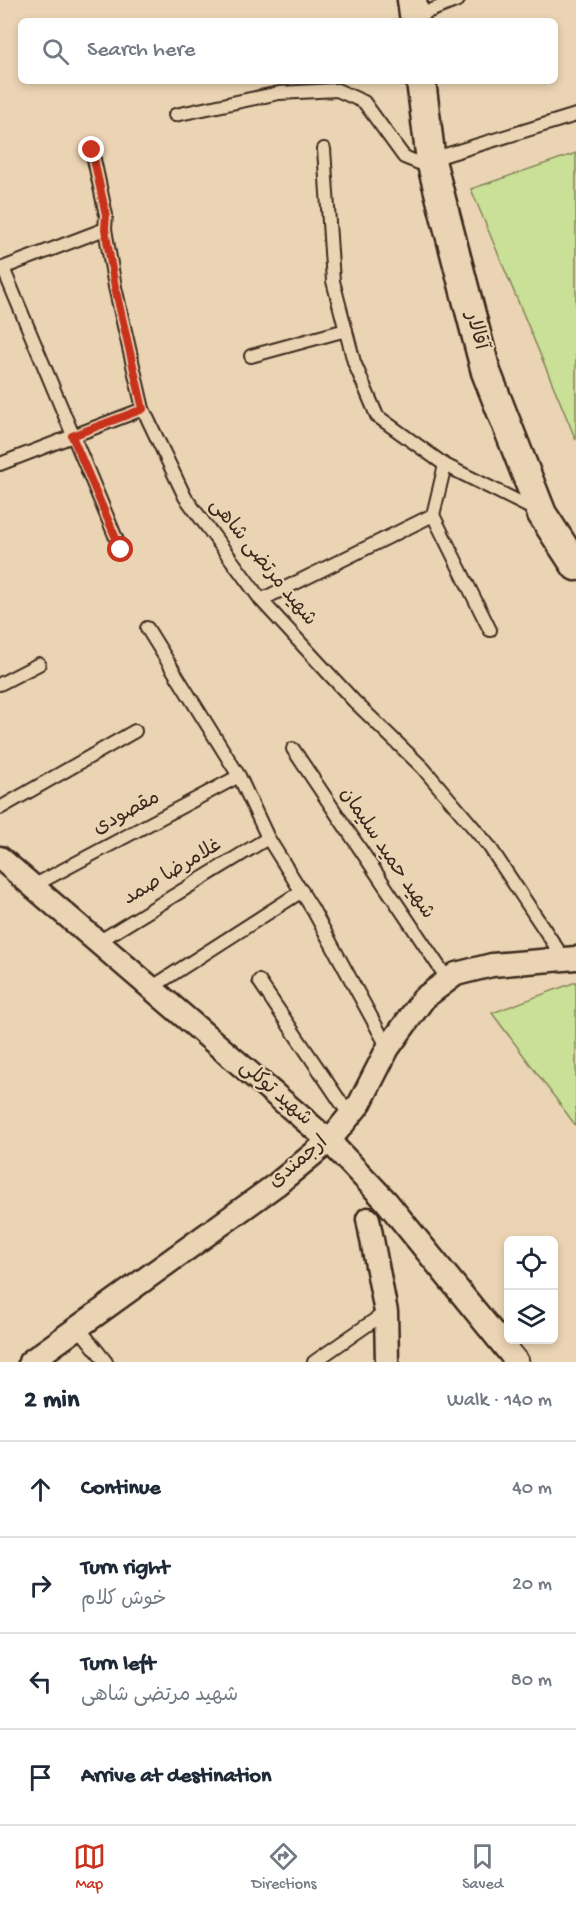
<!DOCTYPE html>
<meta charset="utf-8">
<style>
:root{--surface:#fff;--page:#f6f6f7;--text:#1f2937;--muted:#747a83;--line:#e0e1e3;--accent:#c8321e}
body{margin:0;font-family:"Gochi Hand","Playpen Sans Arabic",sans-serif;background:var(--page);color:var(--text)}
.controls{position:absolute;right:18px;bottom:18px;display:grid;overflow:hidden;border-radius:9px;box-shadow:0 3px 9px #0003}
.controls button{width:54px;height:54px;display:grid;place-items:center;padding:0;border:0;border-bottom:2px solid var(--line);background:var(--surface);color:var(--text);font:30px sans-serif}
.stop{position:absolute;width:18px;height:18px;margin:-14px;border:4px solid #c8321e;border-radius:50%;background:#fff}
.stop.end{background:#c8321e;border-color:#fff;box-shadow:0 2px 6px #0008}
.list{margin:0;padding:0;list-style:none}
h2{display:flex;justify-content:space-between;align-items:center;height:78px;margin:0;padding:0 24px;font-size:26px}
h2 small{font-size:20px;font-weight:400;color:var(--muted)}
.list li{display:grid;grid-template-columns:39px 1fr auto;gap:18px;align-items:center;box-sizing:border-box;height:96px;padding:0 24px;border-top:2px solid var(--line)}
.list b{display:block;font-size:22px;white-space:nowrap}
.list p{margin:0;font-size:20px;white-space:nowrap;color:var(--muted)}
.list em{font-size:20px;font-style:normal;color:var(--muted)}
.icon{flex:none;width:33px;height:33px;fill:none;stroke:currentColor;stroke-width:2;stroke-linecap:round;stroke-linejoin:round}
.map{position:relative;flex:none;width:576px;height:1362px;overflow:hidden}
.search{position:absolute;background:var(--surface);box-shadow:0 3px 9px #0003;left:18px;right:18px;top:18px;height:66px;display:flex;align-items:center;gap:15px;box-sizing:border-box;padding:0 21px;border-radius:9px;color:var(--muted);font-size:22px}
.sheet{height:462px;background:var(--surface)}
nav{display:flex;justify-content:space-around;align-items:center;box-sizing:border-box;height:84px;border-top:2px solid var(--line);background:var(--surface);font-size:16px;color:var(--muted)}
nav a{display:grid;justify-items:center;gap:3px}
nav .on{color:var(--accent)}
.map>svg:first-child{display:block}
.green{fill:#cae096;stroke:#82855a;stroke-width:1.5}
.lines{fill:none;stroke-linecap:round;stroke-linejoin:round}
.service-casing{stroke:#3b2a1e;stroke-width:16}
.minor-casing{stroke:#3b2a1e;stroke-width:27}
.tertiary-casing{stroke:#3b2a1e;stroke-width:33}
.service{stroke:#ebd4b3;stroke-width:12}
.minor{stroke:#ebd4b3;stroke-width:22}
.tertiary{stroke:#ebd4b3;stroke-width:28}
.route{stroke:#c8321e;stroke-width:8}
.labels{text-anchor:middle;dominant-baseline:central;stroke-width:4.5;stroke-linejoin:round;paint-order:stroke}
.street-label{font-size:20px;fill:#3b2a1e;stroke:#ebd4b3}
</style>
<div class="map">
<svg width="576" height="1362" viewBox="0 0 576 1362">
<rect width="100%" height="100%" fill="#ebd4b3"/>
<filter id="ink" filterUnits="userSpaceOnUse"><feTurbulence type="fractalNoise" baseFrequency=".0167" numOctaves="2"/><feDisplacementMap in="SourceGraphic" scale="12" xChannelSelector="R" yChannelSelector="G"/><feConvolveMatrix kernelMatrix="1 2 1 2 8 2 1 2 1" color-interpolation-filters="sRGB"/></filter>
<g filter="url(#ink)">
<g class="green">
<polygon points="576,153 576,440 471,189"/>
<polygon points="576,982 576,1126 492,1013"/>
</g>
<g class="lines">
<defs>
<g id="service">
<polyline points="414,17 458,0"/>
<polyline points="175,115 279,93 337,90 364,102 404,157 419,163 576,115"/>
<polyline points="324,149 333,281 354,362 377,416 445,465"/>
<polyline points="92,150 106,215 105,229 115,287 143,409 185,497 261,600 354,701 423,768 489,846 564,959"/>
<polyline points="3,268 121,550"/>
<polyline points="0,269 105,229"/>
<polyline points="251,356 346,330"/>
<polyline points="0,464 143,409"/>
<polyline points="433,515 490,630"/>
<polyline points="261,600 433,515 445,465 537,511"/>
<polyline points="147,628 239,776 268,838 313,910 388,1048"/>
<polyline points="0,684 39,664"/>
<polyline points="293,749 448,980"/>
<polyline points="0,808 135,731"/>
<polyline points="33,886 239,776"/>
<polyline points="98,942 268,838"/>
<polyline points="259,981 350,1116"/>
<polyline points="151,988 302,891"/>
<polyline points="78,1327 106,1362"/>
<polyline points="314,1362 386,1312"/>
</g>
<g id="minor">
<polyline points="0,858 329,1141 386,1201 517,1362"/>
<polyline points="368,1219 386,1312 387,1362"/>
<polyline points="30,1362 277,1184 329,1141 360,1103 388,1048 424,998 456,974 492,965 576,958"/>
</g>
<g id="tertiary">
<polyline points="412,0 415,21"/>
<polyline points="421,81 431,161 486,372 542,514 576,566"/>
</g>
</defs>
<use href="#service" class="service-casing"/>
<use href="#minor" class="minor-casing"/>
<use href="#tertiary" class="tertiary-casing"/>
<use href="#service" class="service"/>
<use href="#minor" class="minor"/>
<use href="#tertiary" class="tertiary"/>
</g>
</g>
<g class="lines" filter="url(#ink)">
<polyline class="route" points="92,150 106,215 105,229 115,287 143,409 72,436 121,550"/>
</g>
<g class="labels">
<g class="street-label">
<text transform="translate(475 331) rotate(75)">آقالار</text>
<text transform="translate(262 563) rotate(51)">شهید مرتضی شاهی</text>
<text transform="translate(127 814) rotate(-28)">مقصودی</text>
<text transform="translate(386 854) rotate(56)">شهید حمید سلیمان</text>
<text transform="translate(173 873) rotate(-31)">غلامرضا صمد</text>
<text transform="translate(275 1094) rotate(41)">شهید توکلی</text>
<text transform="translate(299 1163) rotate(-40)">ارجمندی</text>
</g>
</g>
</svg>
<div class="controls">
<button><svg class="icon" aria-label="locate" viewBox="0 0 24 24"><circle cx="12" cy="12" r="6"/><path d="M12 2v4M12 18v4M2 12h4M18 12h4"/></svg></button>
<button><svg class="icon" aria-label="layers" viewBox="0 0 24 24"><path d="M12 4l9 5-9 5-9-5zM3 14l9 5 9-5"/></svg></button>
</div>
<div class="stop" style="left:121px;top:550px"></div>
<div class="stop end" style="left:92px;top:150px"></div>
<div class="search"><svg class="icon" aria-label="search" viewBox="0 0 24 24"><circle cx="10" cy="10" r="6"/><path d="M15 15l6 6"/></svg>Search here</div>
</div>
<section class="sheet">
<h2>2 min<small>Walk · 140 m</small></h2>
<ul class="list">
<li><svg class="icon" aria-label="ahead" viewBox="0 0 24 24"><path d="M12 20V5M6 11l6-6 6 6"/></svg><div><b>Continue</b></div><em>40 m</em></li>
<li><svg class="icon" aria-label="right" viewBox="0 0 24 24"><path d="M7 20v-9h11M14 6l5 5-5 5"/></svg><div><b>Turn right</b><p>خوش کلام</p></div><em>20 m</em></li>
<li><svg class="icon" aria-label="left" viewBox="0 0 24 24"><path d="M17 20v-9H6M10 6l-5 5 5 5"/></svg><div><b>Turn left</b><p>شهید مرتضی شاهی</p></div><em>80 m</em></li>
<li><svg class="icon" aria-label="arrive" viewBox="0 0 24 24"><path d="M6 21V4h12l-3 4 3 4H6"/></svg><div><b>Arrive at destination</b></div></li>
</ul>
</section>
<nav>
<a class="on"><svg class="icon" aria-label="map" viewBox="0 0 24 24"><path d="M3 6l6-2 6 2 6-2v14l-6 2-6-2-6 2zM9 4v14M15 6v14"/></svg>Map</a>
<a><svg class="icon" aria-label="directions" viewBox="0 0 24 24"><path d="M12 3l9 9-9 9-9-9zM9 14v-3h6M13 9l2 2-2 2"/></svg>Directions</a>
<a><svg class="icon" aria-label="saved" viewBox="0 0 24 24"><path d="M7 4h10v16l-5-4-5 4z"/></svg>Saved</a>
</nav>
